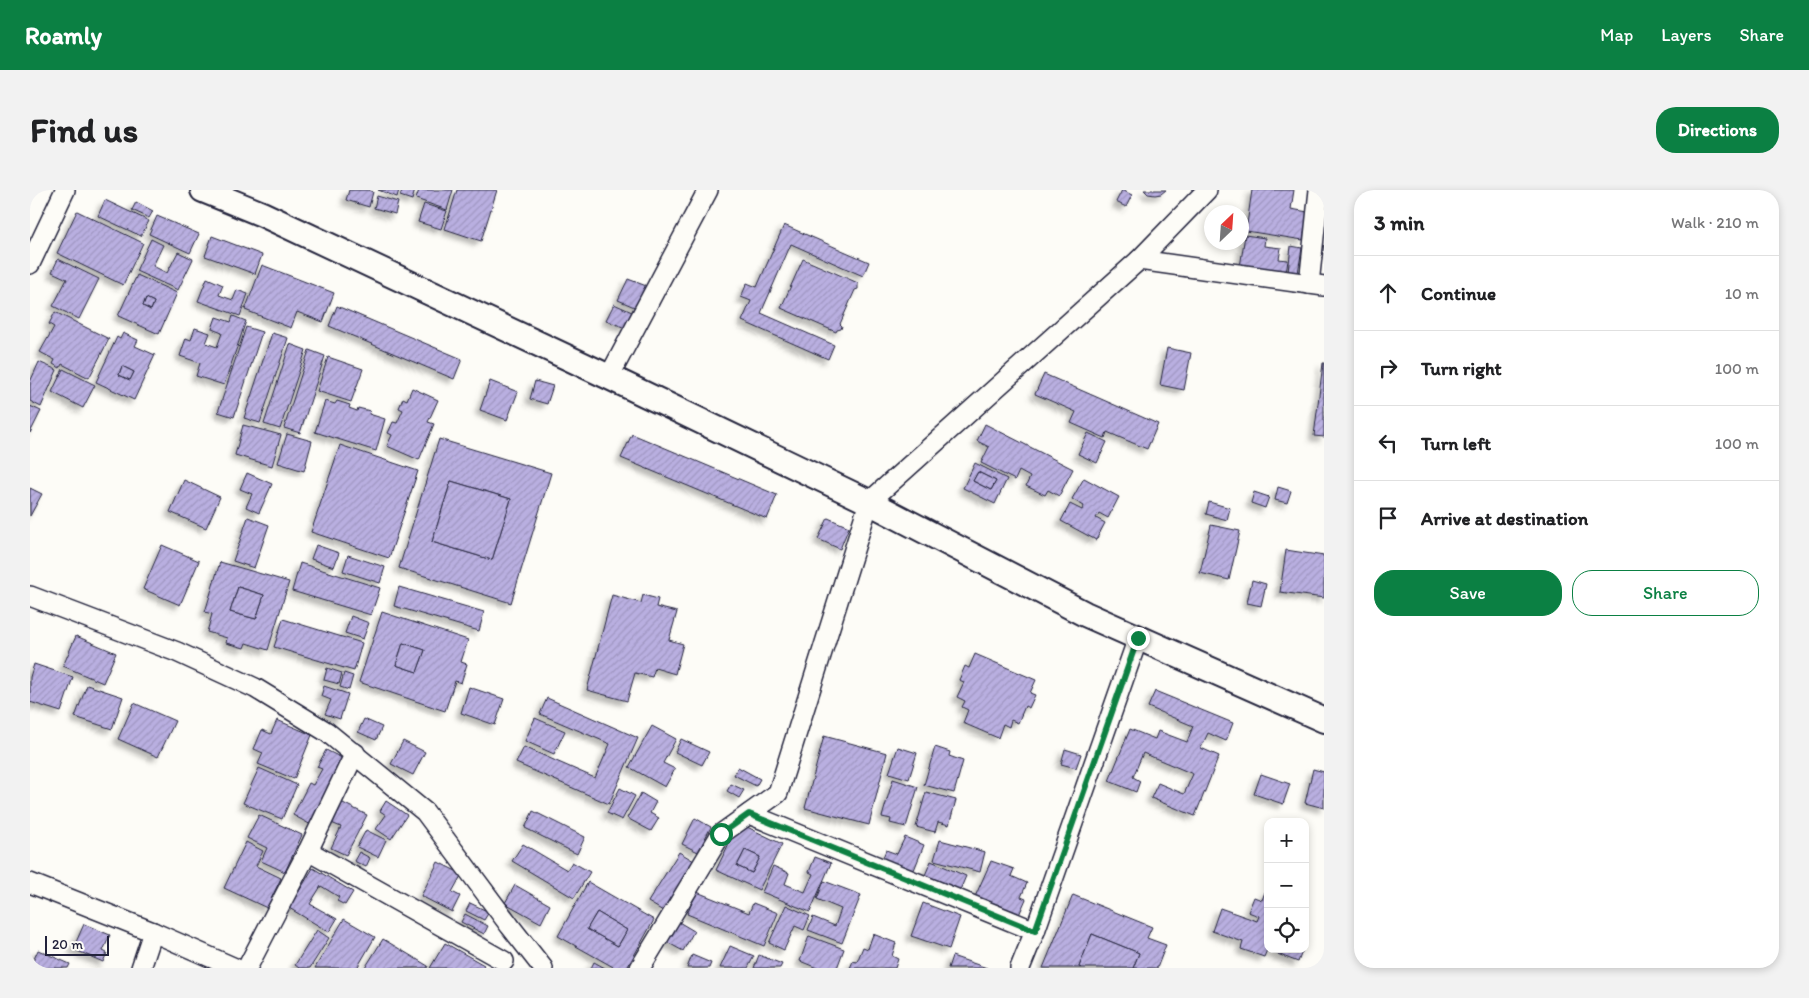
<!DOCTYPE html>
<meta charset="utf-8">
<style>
:root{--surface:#fff;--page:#f2f2f2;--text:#202124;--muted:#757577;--line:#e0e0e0;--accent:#0b8043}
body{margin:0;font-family:Itim,sans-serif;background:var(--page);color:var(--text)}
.controls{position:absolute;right:15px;bottom:15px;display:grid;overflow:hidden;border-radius:10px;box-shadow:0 2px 8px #0003}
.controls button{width:45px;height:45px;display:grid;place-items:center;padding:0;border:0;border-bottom:1px solid var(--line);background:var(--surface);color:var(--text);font:25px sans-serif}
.compass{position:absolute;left:1174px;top:15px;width:45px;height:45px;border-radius:50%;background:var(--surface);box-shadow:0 2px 8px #0003;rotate:25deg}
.scale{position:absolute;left:15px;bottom:12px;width:64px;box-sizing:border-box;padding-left:5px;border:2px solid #22223b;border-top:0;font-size:14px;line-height:18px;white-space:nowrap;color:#22223b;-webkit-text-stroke:4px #fdfcf7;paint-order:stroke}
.stop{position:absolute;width:15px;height:15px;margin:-11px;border:4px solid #0b8043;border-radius:50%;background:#fff}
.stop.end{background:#0b8043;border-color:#fff;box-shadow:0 1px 5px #0008}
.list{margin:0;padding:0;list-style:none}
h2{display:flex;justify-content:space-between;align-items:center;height:65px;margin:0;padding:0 20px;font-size:21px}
h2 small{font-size:16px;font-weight:400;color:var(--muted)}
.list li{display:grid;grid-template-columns:32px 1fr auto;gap:15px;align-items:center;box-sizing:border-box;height:75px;padding:0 20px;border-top:1px solid var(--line)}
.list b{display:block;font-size:19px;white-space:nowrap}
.list em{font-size:16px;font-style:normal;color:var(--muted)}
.actions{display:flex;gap:10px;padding:15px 20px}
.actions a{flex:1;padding:11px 0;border:1px solid var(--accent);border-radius:20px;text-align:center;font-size:18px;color:var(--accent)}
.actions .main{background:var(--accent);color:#fff}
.icon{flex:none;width:28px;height:28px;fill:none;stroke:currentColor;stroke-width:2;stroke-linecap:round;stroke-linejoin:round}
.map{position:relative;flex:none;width:1294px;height:778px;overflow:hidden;border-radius:20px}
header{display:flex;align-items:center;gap:30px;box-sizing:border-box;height:70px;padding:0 25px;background:var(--accent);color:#fff}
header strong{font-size:24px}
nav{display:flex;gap:28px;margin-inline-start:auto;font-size:18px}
.intro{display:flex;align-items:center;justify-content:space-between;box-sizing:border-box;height:120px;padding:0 30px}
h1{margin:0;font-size:35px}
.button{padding:12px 22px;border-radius:20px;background:var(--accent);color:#fff;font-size:18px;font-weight:700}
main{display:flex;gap:30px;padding:0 30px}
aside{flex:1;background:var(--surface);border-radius:20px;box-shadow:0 2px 8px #0003}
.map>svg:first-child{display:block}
.building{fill:url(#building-hatch);stroke:#22223b;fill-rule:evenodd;filter:url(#shadow)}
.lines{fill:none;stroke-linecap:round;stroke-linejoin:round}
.minor-casing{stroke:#22223b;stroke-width:22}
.tertiary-casing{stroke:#22223b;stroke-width:28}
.minor{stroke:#fdfcf7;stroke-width:19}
.tertiary{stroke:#fdfcf7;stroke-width:24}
.route{stroke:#0b8043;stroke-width:6}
</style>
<header>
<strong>Roamly</strong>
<nav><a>Map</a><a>Layers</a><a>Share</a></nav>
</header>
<div class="intro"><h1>Find us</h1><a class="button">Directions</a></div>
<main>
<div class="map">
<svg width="1294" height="778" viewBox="0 0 1294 778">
<defs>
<pattern id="building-hatch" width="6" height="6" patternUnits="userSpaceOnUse" patternTransform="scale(1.25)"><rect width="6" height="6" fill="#b9afe0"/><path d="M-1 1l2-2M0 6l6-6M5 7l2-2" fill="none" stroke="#9f96c1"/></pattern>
<filter id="shadow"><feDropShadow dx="-4.5" dy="4.5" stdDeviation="2.5" flood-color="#0004"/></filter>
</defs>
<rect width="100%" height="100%" fill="#fdfcf7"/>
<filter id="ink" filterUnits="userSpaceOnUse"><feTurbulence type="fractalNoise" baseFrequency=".02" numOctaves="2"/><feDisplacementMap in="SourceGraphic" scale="10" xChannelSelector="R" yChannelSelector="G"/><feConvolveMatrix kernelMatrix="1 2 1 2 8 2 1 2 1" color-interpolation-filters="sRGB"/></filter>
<g filter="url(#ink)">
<g class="building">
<polygon points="319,0 338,0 343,2 339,17 316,10"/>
<polygon points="348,0 369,0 367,7"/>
<polygon points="372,0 385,0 382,10 370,6"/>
<polygon points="389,0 423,0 417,20 386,9"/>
<polygon points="427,0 467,0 451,51 415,39"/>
<polygon points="1092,0 1102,5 1096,17 1086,12"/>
<polygon points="1114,0 1136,0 1131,4 1125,5 1118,4"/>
<polygon points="1222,0 1264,0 1261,19 1278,22 1273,50 1216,41"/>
<polygon points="347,6 368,12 365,24 344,18"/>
<polygon points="75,10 119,31 111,46 68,26"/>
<polygon points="106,12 123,21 119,28 102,20"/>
<polygon points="394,14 417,21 411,39 388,32"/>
<polygon points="47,21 113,53 93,95 27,63"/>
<polygon points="127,26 169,44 160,63 119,44"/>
<polygon points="754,35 839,72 833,86 761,54 731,123 804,155 798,169 712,131 721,111 711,107 717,93 727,97"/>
<polygon points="1215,45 1235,48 1234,56 1251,58 1249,69 1258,70 1256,84 1210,77"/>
<polygon points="182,46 232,65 225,84 175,66"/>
<polygon points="121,49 133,55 123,76 137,83 148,62 163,69 148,100 106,81"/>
<polygon points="1261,56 1272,58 1268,83 1258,82"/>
<polygon points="28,69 69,89 49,129 23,116 37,89 22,82"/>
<polygon points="773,69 828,93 828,99 825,100 810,134 812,136 811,139 807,140 806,142 751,118"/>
<polygon points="232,75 304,103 293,132 267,122 261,138 215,120"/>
<path d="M107,85L147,103L129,144L88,126ZM116,108L124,112L121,120L113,116Z"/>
<polygon points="177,88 193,95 189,105 203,110 207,100 218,104 210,126 168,111"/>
<polygon points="598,89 619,97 609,119 588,110"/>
<polygon points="116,108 124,112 121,120 113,116"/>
<polygon points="584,114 602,122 595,138 576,130"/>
<polygon points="307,116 432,169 424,189 299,136"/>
<polygon points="25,122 79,149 59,188 32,174 30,178 23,174 25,170 10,162 24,137 19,134"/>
<polygon points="203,126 216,131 194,195 166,186 170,173 150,166 156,148 161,150 165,138 180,143 176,153 187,157 192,143 182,139 186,127 201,132"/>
<polygon points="216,137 232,142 204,227 188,222"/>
<path d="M93,143L108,150L105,156L125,165L104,210L66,192L87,147L90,149ZM92,176L104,182L100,190L89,185Z"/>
<polygon points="242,143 258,148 230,233 214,228"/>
<polygon points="260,154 276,160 250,239 234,234"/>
<polygon points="1137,158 1161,163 1154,200 1130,195"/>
<polygon points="279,160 295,166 270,243 254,238"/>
<polygon points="298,167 333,179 321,212 287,201"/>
<polygon points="9,172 27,180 11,217 0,211 0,192"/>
<polygon points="1293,173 1294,173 1294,247 1284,246"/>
<polygon points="92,176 104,182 100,190 89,185"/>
<polygon points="33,179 65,195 53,218 22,202"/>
<polygon points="1014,184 1128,234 1117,259 1077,242 1075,248 1041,233 1046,222 1005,204"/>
<polygon points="460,191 488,202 477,230 450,220"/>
<polygon points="505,191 523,196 517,214 500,209"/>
<polygon points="382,198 408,210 398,232 404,234 389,270 357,256 362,245 358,243 363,232 367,233 373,220 369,218 373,208 377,210"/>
<polygon points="295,211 305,214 307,211 320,215 319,218 327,221 328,218 340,221 339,224 355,229 346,261 285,242"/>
<polygon points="0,216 11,221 0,243"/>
<polygon points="955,234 1043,279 1029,306 1018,300 1015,305 996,296 1000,287 989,281 985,290 951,273 959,257 947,251"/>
<polygon points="213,235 251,245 242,276 205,265"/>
<polygon points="1058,243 1077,252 1067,273 1048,264"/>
<polygon points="257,244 282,251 274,281 248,273"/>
<polygon points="602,244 747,305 737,329 591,268"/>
<path d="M409,249L521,283L481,413L369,378ZM421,291L481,309L462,370L402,352Z"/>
<polygon points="310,255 388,281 359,368 281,342"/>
<path d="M945,273L977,289L965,314L933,298ZM948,282L966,291L961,300L943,291Z"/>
<polygon points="948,282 966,291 961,300 943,291"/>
<polygon points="217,283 242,294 229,323 216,317 222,304 210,299"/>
<polygon points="1054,288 1089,307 1078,328 1069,323 1066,328 1075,333 1066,350 1031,331 1040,314 1052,320 1054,316 1042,309"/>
<polygon points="154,290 190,307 176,338 140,322"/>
<polygon points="421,291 481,309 462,370 402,352"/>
<polygon points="1248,297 1261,301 1257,313 1245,310"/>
<polygon points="0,298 12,304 0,326"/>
<polygon points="1224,302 1239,307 1235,318 1221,313"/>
<polygon points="1179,312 1200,318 1197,330 1176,324"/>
<polygon points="218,327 239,335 224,378 203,371"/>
<polygon points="798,328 819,337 810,359 788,349"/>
<polygon points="1181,335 1210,341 1199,390 1170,383"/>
<polygon points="132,355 169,371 150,415 113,399"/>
<polygon points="286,355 309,363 304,377 281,369"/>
<polygon points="1256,360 1294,366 1294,408 1250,402"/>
<polygon points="318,365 355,377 350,393 313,381"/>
<path d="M190,372L259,392L238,460L216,453L214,458L196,453L197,448L177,442L182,424L175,422ZM208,397L234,405L226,429L200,422Z"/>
<polygon points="270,373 350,398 341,425 262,401"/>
<polygon points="1222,390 1236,394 1231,416 1217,413"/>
<polygon points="208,397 234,405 226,429 200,422"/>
<polygon points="369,397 454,422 449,441 364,416"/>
<polygon points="582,405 611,413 613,405 628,409 626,417 647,422 639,450 653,454 645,484 625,478 622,487 605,483 597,511 557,500"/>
<path d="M352,422L438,450L431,472L437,474L431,493L425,491L415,521L329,492ZM373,453L395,460L387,482L366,475Z"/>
<polygon points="321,426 339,433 333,449 315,443"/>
<polygon points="253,429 332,453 324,481 244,457"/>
<polygon points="46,446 86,463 73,493 33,476"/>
<polygon points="373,453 395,460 387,482 366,475"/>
<polygon points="945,464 1006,490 1000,503 1005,505 999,518 995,516 988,533 981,530 979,537 973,534 968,548 933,533 938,520 932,517 935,511 927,507 934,492 929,490 935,476 939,478"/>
<polygon points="4,474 43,487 31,522 0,512 0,487"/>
<polygon points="297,478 312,483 309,494 294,490"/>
<polygon points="314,483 323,486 319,500 310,497"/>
<polygon points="57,495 93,507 82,539 45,527"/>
<polygon points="294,496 318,504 310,529 295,524 301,510 291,506"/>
<polygon points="439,497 474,509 465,535 431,523"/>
<polygon points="1125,501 1203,533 1196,551 1178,543 1171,558 1189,566 1165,626 1121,608 1128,593 1154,604 1163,584 1113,563 1103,587 1110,591 1106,602 1079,591 1100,539 1125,549 1128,541 1157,552 1163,536 1118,517"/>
<polygon points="517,508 608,548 579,614 486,573 494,557 565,588 580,554 510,524"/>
<polygon points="104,513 145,531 128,567 88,549"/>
<polygon points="505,528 535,541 524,564 495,551"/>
<polygon points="334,529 352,537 346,550 328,542"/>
<polygon points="247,530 282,545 264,589 228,574 233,563 224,559 232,540 241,544"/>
<polygon points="622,536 646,549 633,573 645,579 635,597 599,577"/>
<polygon points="794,546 857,563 839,635 775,618"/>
<polygon points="651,549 679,562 672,575 645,562"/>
<polygon points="373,551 395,562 383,585 361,574"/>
<polygon points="868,557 887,563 879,589 859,583"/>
<polygon points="905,557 920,562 919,566 933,571 924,603 894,595"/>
<polygon points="1035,559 1051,564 1046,578 1031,574"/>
<polygon points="296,560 316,570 283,636 263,625 279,593 283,595 292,579 287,577"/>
<polygon points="708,577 730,589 726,596 704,585"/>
<polygon points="229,578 267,595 252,629 213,613"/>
<polygon points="1283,579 1294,582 1294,618 1275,613"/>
<polygon points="1231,584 1260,594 1253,614 1224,604"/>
<polygon points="863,589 888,597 876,637 860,633 861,629 852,627"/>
<polygon points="701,594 714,600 709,608 697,601"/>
<polygon points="590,598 605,606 592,630 577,623"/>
<polygon points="896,602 926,610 919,635 908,632 905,642 886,637"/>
<polygon points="611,603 626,612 620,623 629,628 621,641 597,628"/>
<polygon points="309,611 337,625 316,665 301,658 311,637 299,632"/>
<polygon points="356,611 377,625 361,649 346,639 356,625 350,621"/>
<polygon points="503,621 555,647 547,664 495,638"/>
<polygon points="229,625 272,645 255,682 231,671 237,658 217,648"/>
<polygon points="665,628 681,637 668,662 652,654"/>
<path d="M709,633L752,654L729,700L686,680ZM715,660L730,667L722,683L707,676Z"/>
<polygon points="336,640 356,650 348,667 327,657"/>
<polygon points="875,647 894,655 882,685 851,672 856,660 867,664"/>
<polygon points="910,650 955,662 950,682 904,670"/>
<polygon points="216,652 233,661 226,676 251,688 237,718 194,698"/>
<polygon points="493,654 537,680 542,672 560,682 544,708 482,671"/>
<polygon points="715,660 730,667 722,683 707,676"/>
<polygon points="329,662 340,668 336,677 324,671"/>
<polygon points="649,662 664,671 633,721 618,712"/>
<polygon points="785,667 801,673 780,722 732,702 743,676 759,683 755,694 775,702 783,684 779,682"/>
<polygon points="901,671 936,686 928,705 893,690"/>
<polygon points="961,671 984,679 981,686 997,693 991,707 996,709 988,727 944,709"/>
<polygon points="408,672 432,684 422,702 430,706 422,722 391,706"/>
<polygon points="283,678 323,702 315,715 307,711 309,707 291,696 280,714 307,729 299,742 259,718"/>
<polygon points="794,691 831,705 812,753 778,740 783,727 805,736 811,719 787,709"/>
<path d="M558,692L624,730L597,778H585L528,746ZM567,722L597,740L588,756L557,739Z"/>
<polygon points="485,695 520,715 511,733 475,713"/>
<polygon points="667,702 719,723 723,713 748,723 734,756 657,724"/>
<polygon points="1235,702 1238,703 1238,730 1236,735 1238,735 1238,759 1273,759 1268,772 1237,760 1234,767 1211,759 1213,752 1182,741 1190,718 1227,731 1229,726 1218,722 1224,707 1232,710"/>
<polygon points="1043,705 1122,737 1117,748 1136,755 1127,778 1103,778 1109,763 1062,744 1049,777 1052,778 1013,778"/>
<polygon points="440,713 459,722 454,730 436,721"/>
<polygon points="893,713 930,727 919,759 881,746"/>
<polygon points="756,715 780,726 774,740 765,736 754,760 739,753"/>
<polygon points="567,722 597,740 588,756 557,739"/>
<polygon points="435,724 458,736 454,744 431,732"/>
<polygon points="314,729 345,747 327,778 285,778"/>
<polygon points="647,731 664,741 653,761 635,751"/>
<polygon points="54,734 80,745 73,761 77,763 73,772 43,759"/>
<polygon points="287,740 299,748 280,778 269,778 265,775"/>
<polygon points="843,744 866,753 862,766 868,769 865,778 820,778 823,771 827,772 833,757 838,759"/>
<polygon points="1062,744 1109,763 1103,778 1052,778 1049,777"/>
<polygon points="779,746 814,759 807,778 787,778 770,771"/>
<polygon points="353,749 398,776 397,778 335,778"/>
<polygon points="415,753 454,775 452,778 400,778"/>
<polygon points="700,756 724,766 718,778 690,778"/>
<polygon points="8,760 40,774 38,778 0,778"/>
<polygon points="662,765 681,773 679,778 657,778"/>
<polygon points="729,765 752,774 750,778 724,778"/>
<polygon points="922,766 957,778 918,778"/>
<polygon points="564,772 575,778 561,778"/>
</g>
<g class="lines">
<defs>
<g id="minor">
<polyline points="1109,70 1294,96"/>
<polyline points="0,74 35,0"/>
<polyline points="1279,94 1289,0"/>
<polyline points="579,187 678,0"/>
<polyline points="0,406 147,462 225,498 297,542 395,622 480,736 513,778"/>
<polyline points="719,624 1005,741"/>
<polyline points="278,661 474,771"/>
<polyline points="0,693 123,742 205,778"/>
<polyline points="111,778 123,742"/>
<polyline points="217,778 278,661 325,563"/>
<polyline points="610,778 691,644 748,603 839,312 1109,70 1177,0"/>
<polyline points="990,778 1005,741 1108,448"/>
</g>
<polyline id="tertiary" points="173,0 232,24 579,187 839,312 1055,424 1294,530"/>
</defs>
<use href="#minor" class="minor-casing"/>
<use href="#tertiary" class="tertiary-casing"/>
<use href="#minor" class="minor"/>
<use href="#tertiary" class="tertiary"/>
</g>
</g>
<g class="lines" filter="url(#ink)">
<polyline class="route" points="691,644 719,624 1005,741 1108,448"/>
</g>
</svg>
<div class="controls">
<button>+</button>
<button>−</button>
<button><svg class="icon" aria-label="locate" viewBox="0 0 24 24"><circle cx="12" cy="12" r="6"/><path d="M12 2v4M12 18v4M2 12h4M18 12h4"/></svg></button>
</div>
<svg class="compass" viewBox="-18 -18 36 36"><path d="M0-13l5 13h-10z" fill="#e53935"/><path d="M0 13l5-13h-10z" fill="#757577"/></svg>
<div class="scale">20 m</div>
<div class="stop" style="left:691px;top:644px"></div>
<div class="stop end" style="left:1108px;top:448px"></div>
</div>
<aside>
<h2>3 min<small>Walk · 210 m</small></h2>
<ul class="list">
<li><svg class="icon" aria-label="ahead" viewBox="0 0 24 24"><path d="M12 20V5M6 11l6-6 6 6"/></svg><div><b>Continue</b></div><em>10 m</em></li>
<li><svg class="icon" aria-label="right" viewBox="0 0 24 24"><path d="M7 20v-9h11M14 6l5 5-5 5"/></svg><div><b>Turn right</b></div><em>100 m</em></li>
<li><svg class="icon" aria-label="left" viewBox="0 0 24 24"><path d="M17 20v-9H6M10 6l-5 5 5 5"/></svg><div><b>Turn left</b></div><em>100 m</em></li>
<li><svg class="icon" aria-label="arrive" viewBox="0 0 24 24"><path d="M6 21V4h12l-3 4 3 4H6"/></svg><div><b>Arrive at destination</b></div></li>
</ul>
<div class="actions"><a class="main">Save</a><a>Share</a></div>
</aside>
</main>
